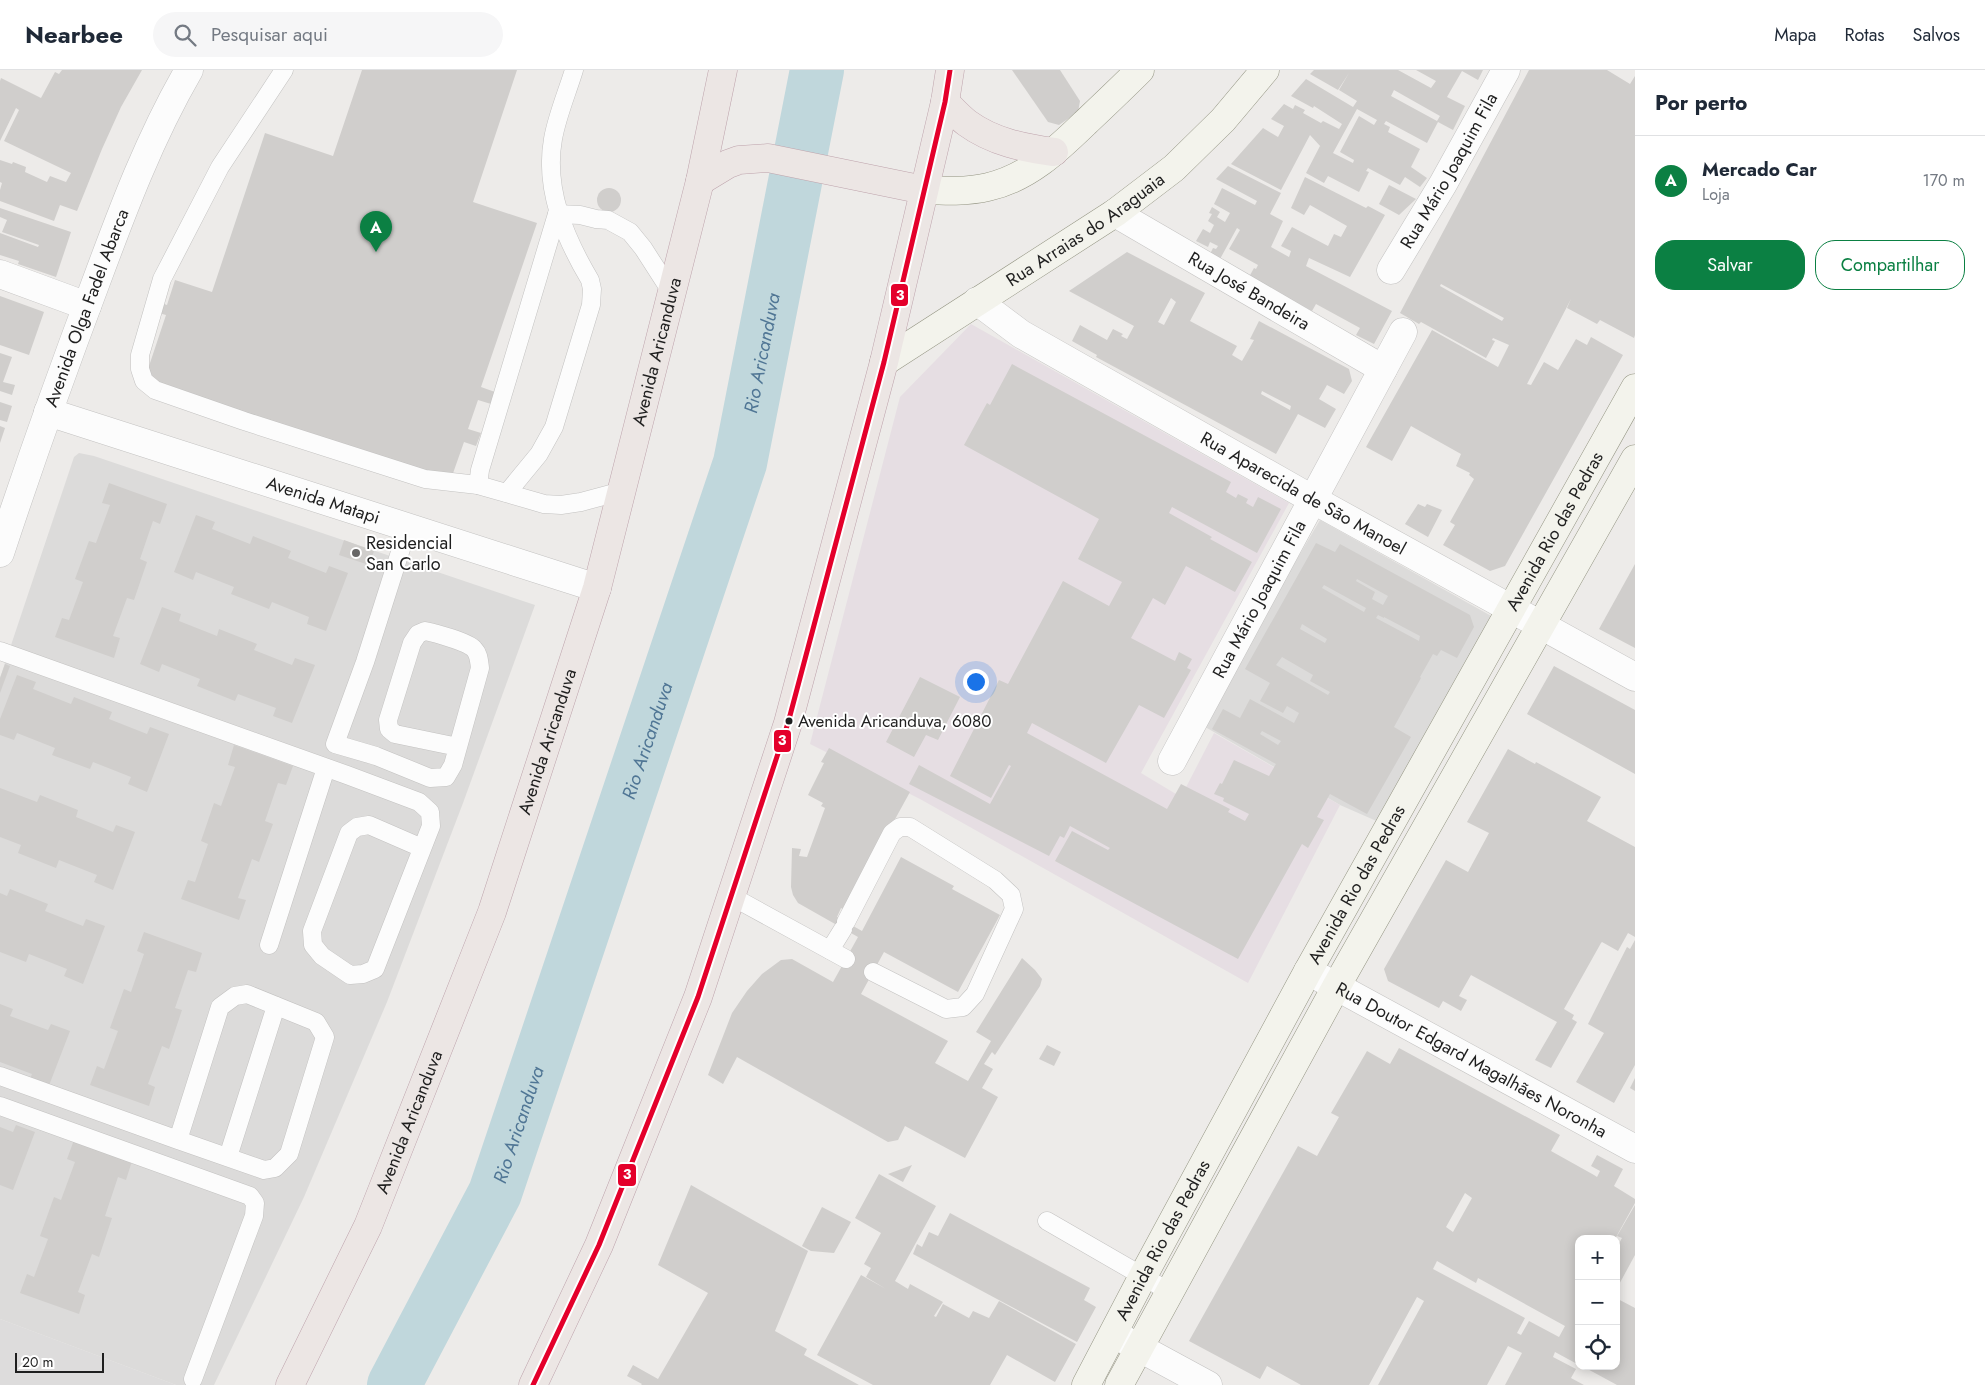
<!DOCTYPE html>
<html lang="pt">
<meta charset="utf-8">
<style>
:root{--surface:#fff;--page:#f6f6f7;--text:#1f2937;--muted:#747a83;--line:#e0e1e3;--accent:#0b8043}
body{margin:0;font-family:Jost,sans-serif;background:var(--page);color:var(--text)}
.controls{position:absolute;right:15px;bottom:15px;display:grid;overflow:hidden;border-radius:10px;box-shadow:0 2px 12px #0003}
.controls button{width:45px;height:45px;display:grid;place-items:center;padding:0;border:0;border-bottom:1px solid var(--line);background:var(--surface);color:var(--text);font:25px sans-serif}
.scale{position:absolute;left:15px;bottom:12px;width:89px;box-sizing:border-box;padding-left:5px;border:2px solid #1f1f1f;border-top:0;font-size:14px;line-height:18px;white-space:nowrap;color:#1f1f1f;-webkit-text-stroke:4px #fff;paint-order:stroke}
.you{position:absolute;left:975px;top:611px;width:18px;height:18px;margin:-12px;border:4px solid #fff;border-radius:50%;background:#1a73e8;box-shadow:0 0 0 8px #1a73e833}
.badge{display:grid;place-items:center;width:32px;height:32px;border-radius:50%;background:var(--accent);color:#fff;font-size:16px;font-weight:700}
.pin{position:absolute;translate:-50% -41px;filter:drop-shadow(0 1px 2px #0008)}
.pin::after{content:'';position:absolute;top:26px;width:18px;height:15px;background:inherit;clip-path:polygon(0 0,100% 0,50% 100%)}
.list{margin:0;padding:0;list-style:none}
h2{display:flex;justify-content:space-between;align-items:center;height:65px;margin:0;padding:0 20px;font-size:21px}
h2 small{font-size:16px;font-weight:400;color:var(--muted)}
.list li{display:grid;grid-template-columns:32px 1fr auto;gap:15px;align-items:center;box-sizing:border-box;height:90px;padding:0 20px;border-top:1px solid var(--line)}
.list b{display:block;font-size:19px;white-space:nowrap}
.list p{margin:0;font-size:16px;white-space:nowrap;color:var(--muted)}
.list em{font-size:16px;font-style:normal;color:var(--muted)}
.actions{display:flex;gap:10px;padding:15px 20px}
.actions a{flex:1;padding:11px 0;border:1px solid var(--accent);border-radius:20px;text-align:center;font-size:18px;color:var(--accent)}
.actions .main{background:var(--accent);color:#fff}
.icon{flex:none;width:28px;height:28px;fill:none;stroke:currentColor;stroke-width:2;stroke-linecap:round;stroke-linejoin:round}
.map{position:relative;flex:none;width:1635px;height:1315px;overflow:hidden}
header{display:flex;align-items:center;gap:30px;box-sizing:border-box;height:70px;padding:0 25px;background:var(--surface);border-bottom:1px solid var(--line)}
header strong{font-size:24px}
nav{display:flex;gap:28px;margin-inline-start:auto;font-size:18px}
.search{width:350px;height:45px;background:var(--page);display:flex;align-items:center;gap:12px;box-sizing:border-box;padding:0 18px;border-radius:28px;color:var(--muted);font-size:19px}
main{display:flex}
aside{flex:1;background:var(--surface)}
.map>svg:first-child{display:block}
.residential{fill:#dcdbda}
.industrial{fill:#e6dee3}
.parking{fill:#dddcdc}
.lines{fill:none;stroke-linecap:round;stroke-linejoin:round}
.river{stroke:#c0d7dc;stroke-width:54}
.building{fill:#d0cecc;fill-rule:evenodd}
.service-casing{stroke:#c3c2c1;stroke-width:19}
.minor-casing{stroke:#c3c2c1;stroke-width:29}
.secondary-casing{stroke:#949583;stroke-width:29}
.trunk-casing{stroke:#bea3ac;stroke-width:29}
.service{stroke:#fcfcfc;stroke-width:18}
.minor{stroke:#fcfcfc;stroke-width:28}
.secondary{stroke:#f3f3ec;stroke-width:28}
.trunk{stroke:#ece6e4;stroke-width:28}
.bus-1-casing{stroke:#fff;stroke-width:9}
.bus-1{stroke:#e4002b;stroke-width:5}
.poi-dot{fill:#676666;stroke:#fff;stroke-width:2}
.bus-dot{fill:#1f1f1f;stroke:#fff;stroke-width:2}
.labels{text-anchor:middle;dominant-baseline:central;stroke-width:4;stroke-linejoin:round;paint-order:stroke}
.bus-label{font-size:17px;fill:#1f1f1f;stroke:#fff;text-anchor:start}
.street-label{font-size:18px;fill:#1f1f1f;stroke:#fff}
.poi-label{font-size:18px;fill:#1f1f1f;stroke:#fff;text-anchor:start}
.water-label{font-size:19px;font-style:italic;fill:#507695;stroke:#fff}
.line-badge{stroke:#fff;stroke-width:2}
.badge-label{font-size:14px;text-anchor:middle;font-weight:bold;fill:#fff}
</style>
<header>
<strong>Nearbee</strong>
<div class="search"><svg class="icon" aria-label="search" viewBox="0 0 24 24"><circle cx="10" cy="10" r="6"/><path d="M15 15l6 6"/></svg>Pesquisar aqui</div>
<nav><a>Mapa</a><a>Rotas</a><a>Salvos</a></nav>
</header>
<main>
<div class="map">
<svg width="1635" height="1315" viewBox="0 0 1635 1315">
<rect width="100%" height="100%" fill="#edebe9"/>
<g class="residential">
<polygon points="79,383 94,386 535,535 463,733 387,932 304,1127 214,1315 176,1315 0,1249 0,608 74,387"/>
<polygon points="1320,450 1493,547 1381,753 1340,735 1200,654"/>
</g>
<polygon class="industrial" points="971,254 1289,433 1141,703 1181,727 1214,663 1340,735 1248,913 920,729 810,674 900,327"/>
<polygon class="parking" points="0,1249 176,1315 0,1315"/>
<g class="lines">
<path class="river" id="s1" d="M394,1315L495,1123L740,393L817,0"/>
</g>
<g class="building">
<polygon points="62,0 142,0 121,37 102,79 77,141 60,135 54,151 0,131 0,120 2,113 0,112 0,90 12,94 13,92 26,97 25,102 47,112 50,106 66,112 71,103 4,71 19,40 16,38 0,71 0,11 1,8 41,28 55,2 59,4"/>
<polygon points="362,0 517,0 473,132 537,153 481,317 495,322 491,334 478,330 468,359 481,363 476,376 464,372 451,409 179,321 180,319 145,308 166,245 155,242 158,232 167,235 175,210 212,222 265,63 333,86"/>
<polygon points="1012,0 1060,0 1080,31 1078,42 1059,55 1048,52"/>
<path d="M1314,0H1398L1431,18L1436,11L1416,0H1483L1478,10L1462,1L1447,27L1465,36L1453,60L1438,52L1427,73L1386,51L1384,54L1390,57L1388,62L1420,79L1411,97L1427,108L1420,117L1405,107L1400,115L1368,98L1366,101L1369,102L1359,122L1328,106L1324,113L1306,103L1320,76L1321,77L1310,65L1281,120L1231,94L1263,58L1278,67L1284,56L1271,49L1284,34L1293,39L1295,35L1305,40L1303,43L1321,53L1323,51L1339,59L1342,54L1314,36L1313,38L1291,26L1306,9L1353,37L1357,31L1339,20L1349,3L1338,20L1310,4ZM1394,20L1440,46L1437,51L1391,26ZM1357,39L1377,50L1374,55L1359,46L1340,82L1354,90L1353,93L1333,83Z"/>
<path d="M1529,0H1607L1630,14L1635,6V265L1634,268L1600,250L1597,254L1567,238L1571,229L1527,314L1531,315L1544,292L1558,300L1576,269L1587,275L1591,267L1623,285L1505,496L1490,501L1443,475L1455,455L1450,452L1474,409L1469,405L1470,403L1456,396L1461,384L1411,356L1392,391L1366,377L1432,260L1498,297L1509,275L1493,268L1492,270L1495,271L1486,288L1421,252L1419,254L1400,243ZM1441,214L1504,248L1502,251L1440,216Z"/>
<polygon points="1228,96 1281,123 1270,144 1283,151 1271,177 1289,187 1291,181 1281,176 1292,157 1328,176 1334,164 1341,167 1347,156 1310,135 1304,145 1291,138 1305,107 1366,138 1368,136 1385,145 1350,207 1309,188 1306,196 1392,241 1374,274 1356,265 1360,258 1316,234 1312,241 1249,207 1254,198 1256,199 1258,195 1229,179 1240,160 1237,158 1220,189 1210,184 1213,178 1216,179 1218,176 1210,172 1208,177 1196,171 1203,159 1210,163 1214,155 1208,151 1212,144 1209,143 1212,137 1220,142 1217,147 1225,152 1230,143 1214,134 1222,118 1255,135 1257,131 1216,109"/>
<polygon points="1389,115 1416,129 1399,145 1379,134"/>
<circle cx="609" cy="130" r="12"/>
<polygon points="0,138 71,162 56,207 18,194 19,191 0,185 0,163 38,177 39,175 2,162 7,150 0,147"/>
<path d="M1127,182L1205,223L1190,251L1237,276L1232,285L1242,291L1254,270L1250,269L1259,251L1349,299L1352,311L1344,324L1327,315L1319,329L1336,339L1325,358L1298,344L1276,384L1096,287L1097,285L1072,271L1080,255L1107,270L1113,259L1123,264L1121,266L1127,269L1134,256L1069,221ZM1171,228L1176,232L1164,255L1158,252ZM1262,321L1291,336L1290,340L1261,324Z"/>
<polygon points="0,226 44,242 29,285 0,275"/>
<polygon points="0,283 12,287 3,312 15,315 12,325 0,321"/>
<path d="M1012,294L1231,412L1226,422L1236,428L1238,424L1248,429L1246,433L1253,437L1258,427L1281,439L1257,483L1172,437L1169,443L1212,467L1210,469L1252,492L1235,522L1186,496L1165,535L1153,528L1131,568L1175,591L1179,582L1192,589L1187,598L1191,600L1164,648L1139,635L1106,693L1032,653L1027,663L1167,739L1181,714L1230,739L1228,742L1245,751L1249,744L1223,731L1224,728L1214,724L1220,713L1222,714L1234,690L1269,706L1276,694L1212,659L1223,639L1240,648L1250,629L1294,653L1299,643L1287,636L1283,643L1260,631L1270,613L1245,599L1316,473L1335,482L1340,474L1470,545L1474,557L1457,588L1441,580L1437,586L1433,584L1420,607L1421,608L1394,657L1411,667L1367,744L1330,724L1317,747L1324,750L1308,778L1302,774L1238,889L1055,791L1072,761L1108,780L1110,778L1070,756L1064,768L1060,766L1049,786L909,714L919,695L990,734L1011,696L1009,695L991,728L950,706L999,610L1008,614L1063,511L1109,536L1122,512L1078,489L1099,449L964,375L987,333L990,335ZM1357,509L1388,526L1383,535L1372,529L1375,522L1356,511ZM1324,515L1366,538L1364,542L1322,518ZM1378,545L1384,548V547L1420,566L1419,571L1376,548ZM1302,554L1327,569L1325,573L1300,559ZM1282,587L1313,605L1310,611L1330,622L1328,625L1276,595ZM1262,661L1281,671L1278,675L1260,664Z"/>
<polygon points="0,332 12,336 7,352 0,350"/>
<polygon points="0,356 5,358 0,373"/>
<polygon points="109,413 167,434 160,454 153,451 140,489 147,492 134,530 127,528 113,566 120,568 114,588 55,567 62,548 69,550 83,512 75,509 89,471 96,473 110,435 102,433"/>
<polygon points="1418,434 1425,437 1427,434 1442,440 1428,467 1405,454"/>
<polygon points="196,445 215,452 212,459 250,474 253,466 291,481 288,488 326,503 329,496 348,503 326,561 307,554 309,547 272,532 269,539 231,524 234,517 196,502 193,510 174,502"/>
<polygon points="344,470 374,481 369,495 339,485"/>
<polygon points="1635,494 1635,578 1599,559"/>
<polygon points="162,537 181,544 179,551 217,566 219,559 257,574 254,580 292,595 295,588 315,595 292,653 273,646 276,638 238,624 235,631 197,616 200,609 162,594 159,602 140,594"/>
<polygon points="5,594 10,596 0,623 0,608"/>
<polygon points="1554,596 1635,640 1635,704 1527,644"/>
<polygon points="17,605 36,612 33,619 71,634 74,627 112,642 109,649 147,664 150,657 169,664 147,722 128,714 131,707 93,692 90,699 52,685 55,678 17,663 14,670 0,665 0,649"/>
<polygon points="920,607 960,627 938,670 926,665 914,687 886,672"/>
<polygon points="234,675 293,696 286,715 278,713 265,751 273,754 259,792 252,789 238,828 246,830 239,850 181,829 188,810 195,812 208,774 201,771 214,733 221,736 235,697 228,695"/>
<polygon points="829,678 910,722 845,840 841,838 837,847 862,861 901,787 954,816 952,819 1000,845 958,922 884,882 861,924 948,971 935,993 968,1011 991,971 976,962 1022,888 1035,900 1042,909 1040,916 995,985 992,982 984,994 993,999 982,1018 998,1027 965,1088 905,1056 898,1070 888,1072 737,987 723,1014 708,1005 732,943 747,921 762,904 781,890 792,889 833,912 858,867 798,833 793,825 791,817 792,778 801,779 799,786 807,787 825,738 821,736 823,733 808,725 824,693 821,692"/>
<polygon points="1508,679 1535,694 1536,692 1601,727 1587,751 1635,777 1635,867 1628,863 1618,881 1602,872 1601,873 1564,939 1574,945 1572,949 1577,952 1551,998 1535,990 1557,952 1471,905 1459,926 1467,930 1461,941 1443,931 1439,938 1388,911 1384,899 1446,790 1468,802 1489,763 1467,752"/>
<polygon points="0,718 37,732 40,725 78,740 76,747 113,762 116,755 135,762 113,820 94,812 97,805 59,790 56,798 18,783 21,775 0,767"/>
<polygon points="10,819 48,834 45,841 83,856 86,849 105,856 83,914 64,906 67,899 29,884 26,892 0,882 0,823 7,826"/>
<polygon points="144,862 202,883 196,902 188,900 175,938 182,940 169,979 162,976 148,1014 155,1017 149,1036 90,1015 97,996 104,999 118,961 110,958 124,919 131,922 144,884 137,881"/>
<polygon points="1635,870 1635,995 1614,1033 1576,1012 1604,963 1588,954 1627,877 1630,879"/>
<polygon points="0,934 13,939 10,946 48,960 51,954 70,961 48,1018 29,1011 32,1004 0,992"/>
<polygon points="1047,975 1061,982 1054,996 1039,989"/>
<path d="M1399,978L1560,1065L1551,1081L1594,1105L1597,1107L1600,1101L1591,1096L1597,1085L1623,1099L1614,1116L1635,1129V1133L1615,1169H1579V1295L1555,1282L1553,1287L1576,1299L1571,1308L1584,1315H1505L1522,1283L1508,1276L1487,1315H1378L1424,1231L1417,1227L1369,1315H1301L1267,1296L1260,1309L1189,1271L1298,1076L1317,1086L1339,1047L1331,1043L1367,981L1390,994ZM1465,1123L1472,1128L1453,1162L1446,1157ZM1437,1191L1476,1213L1478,1208L1565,1256L1559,1267L1529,1251L1521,1265L1517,1263L1525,1248L1433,1199Z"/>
<polygon points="1635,1008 1635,1021 1630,1018"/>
<polygon points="16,1055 35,1062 13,1120 0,1115 0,1057 13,1062"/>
<polygon points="74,1070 132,1091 126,1110 118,1107 105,1146 112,1148 99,1187 92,1184 78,1222 85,1225 79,1244 20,1223 27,1204 34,1207 48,1169 40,1166 54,1127 61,1130 75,1092 67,1089"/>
<polygon points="912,1095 903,1112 888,1104"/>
<polygon points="879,1104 936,1136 895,1211 908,1219 910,1214 943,1232 934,1246 936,1247 943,1234 969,1248 973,1241 989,1248 999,1231 1076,1274 1055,1312 1007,1285 990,1315 873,1315 817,1285 861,1205 886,1219 866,1207 871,1198 864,1194 881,1163 855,1148"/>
<polygon points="691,1115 808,1181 775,1261 807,1279 804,1285 859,1315 641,1315 642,1314 627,1306 633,1295 658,1309 708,1223 658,1195"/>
<polygon points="1635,1135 1635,1185 1616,1220 1616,1179 1622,1168 1617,1166"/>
<polygon points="822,1137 851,1152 834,1183 811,1181 802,1176"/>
<polygon points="950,1143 1090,1218 1084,1230 1096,1237 1077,1272 913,1184 917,1174 922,1177 929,1162 938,1166"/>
<polygon points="1616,1228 1635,1238 1635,1315 1617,1315 1582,1296 1616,1296"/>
</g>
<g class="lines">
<defs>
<g id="service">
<polyline points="284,0 220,97 162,209 140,285 140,299 144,311 155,320 244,351 425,409 478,415 544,434 561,435 581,432 622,421"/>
<polyline points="557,144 580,145 596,149 608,150 630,162 643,178 672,223"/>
<polyline points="478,415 480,400 557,144"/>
<path d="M507,423L539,384L554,357L591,235L592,219L590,210C565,168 544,119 553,69C557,46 567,23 574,0"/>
<path d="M408,457L365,592L335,674L376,686L430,708L446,707L453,695L480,598C479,591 479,584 474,579C468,572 435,563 425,561L418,564L412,573L388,650L389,659L395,664L458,677"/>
<polyline points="0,581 347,705 419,732 430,742 431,756 375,899 363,904 350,905 322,886 313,875 312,861 349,763 357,757 369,755 422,778"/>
<polyline points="731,826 846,889"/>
<polyline points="846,852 892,763 900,757 910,757 995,810 1011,825 1014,839 975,924 963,937 946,939 873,902"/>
<polyline points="269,875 326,698"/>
<polyline points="830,880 843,859"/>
<polyline points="0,1006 178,1070 220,937 235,926 247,924 316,952 325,967 289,1084 275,1098 264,1100 178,1070"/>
<polyline points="0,1036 250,1126 255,1133 254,1146 193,1309"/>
<polyline points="228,1087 276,936"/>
<polyline points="1047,1151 1170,1222"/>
</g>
<g id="minor">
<path id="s2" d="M1115,143L1383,299"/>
<path id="s3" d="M1391,200L1443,114L1506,0"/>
<polyline points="0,204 87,236"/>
<path id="s4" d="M977,231L1021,264L1312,429L1635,607"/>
<path id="s5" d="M48,342L597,518"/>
<path id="s6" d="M0,483C30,392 62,302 96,212C123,139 150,67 189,0"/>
<path id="s7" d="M1172,691L1403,262"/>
<path id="s8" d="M1308,901L1635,1079"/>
<polyline points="1114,1264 1208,1315"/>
</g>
<g id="secondary">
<path d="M924,120C945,121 967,122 988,117C1028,108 1057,80 1085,53C1104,35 1122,18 1140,0"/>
<path id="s9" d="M884,292L1115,143L1174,98L1223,50L1265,0"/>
<path id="s10" d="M1086,1315L1142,1208L1308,901L1635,318"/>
<polyline points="1119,1315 1336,917 1635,389"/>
</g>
<g id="trunk">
<path d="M945,32C952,39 959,47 967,53C993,72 1024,78 1054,82"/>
<polyline points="700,111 728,94 739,90 768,88 924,120"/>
<path id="s11" d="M290,1315L368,1156L492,842L597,518L700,111L723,0"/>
<polyline points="533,1315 599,1175 698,927 788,653 884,292 945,32 950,0"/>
</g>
</defs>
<use href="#service" class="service-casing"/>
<use href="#minor" class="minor-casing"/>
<use href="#secondary" class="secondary-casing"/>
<use href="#trunk" class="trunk-casing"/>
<use href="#service" class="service"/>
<use href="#minor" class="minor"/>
<use href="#secondary" class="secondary"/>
<use href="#trunk" class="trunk"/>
<defs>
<polyline id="bus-1" points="533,1315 599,1175 698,927 788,653 884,292 945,32 950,0"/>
</defs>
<use href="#bus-1" class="bus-1-casing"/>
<use href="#bus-1" class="bus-1"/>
</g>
<circle class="poi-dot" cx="356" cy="483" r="5"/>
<circle class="bus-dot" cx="789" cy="651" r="4.5"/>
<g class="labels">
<g class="bus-label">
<text x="798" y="651">Avenida Aricanduva, 6080</text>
</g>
<g class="street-label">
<text stroke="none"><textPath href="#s3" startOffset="115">Rua Mário Joaquim Fila</textPath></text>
<text stroke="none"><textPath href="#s9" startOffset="241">Rua Arraias do Araguaia</textPath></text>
<text stroke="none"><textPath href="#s2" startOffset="155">Rua José Bandeira</textPath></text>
<text stroke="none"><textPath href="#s6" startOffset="260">Avenida Olga Fadel Abarca</textPath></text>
<text stroke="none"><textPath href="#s11" startOffset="1099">Avenida Aricanduva</textPath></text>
<text stroke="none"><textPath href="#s4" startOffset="379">Rua Aparecida de São Manoel</textPath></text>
<text stroke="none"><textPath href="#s5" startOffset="289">Avenida Matapi</textPath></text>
<text stroke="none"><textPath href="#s10" startOffset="974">Avenida Rio das Pedras</textPath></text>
<text stroke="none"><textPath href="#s7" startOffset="184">Rua Mário Joaquim Fila</textPath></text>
<text stroke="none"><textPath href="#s11" startOffset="694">Avenida Aricanduva</textPath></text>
<text stroke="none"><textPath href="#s10" startOffset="569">Avenida Rio das Pedras</textPath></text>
<text stroke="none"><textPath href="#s8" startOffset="186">Rua Doutor Edgard Magalhães Noronha</textPath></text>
<text stroke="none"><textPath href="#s11" startOffset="289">Avenida Aricanduva</textPath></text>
<text stroke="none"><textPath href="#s10" startOffset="164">Avenida Rio das Pedras</textPath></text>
</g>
<g class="poi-label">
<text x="366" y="473">Residencial<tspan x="366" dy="21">San Carlo</tspan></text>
</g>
<g class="water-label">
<text stroke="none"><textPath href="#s1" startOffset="1099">Rio Aricanduva</textPath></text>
<text stroke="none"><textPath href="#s1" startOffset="694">Rio Aricanduva</textPath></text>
<text stroke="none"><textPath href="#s1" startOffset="289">Rio Aricanduva</textPath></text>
</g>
</g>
<g class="line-badge">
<rect x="890" y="213" width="19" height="24" rx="5" fill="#e4002b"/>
<rect x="773" y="659" width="19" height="24" rx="5" fill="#e4002b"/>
<rect x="617" y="1093" width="20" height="24" rx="5" fill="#e4002b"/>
</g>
<g class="badge-label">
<text x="900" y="230">3</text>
<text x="782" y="675">3</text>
<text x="627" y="1109">3</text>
</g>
</svg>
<div class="controls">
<button>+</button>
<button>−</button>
<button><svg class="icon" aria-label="locate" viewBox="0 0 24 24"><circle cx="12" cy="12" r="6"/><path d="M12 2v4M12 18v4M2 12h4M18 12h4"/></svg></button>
</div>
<div class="scale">20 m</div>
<div class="you"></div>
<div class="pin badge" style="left:376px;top:182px">A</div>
</div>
<aside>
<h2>Por perto<small></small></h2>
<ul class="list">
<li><span class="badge">A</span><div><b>Mercado Car</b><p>Loja</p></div><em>170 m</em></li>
</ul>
<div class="actions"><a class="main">Salvar</a><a>Compartilhar</a></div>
</aside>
</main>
